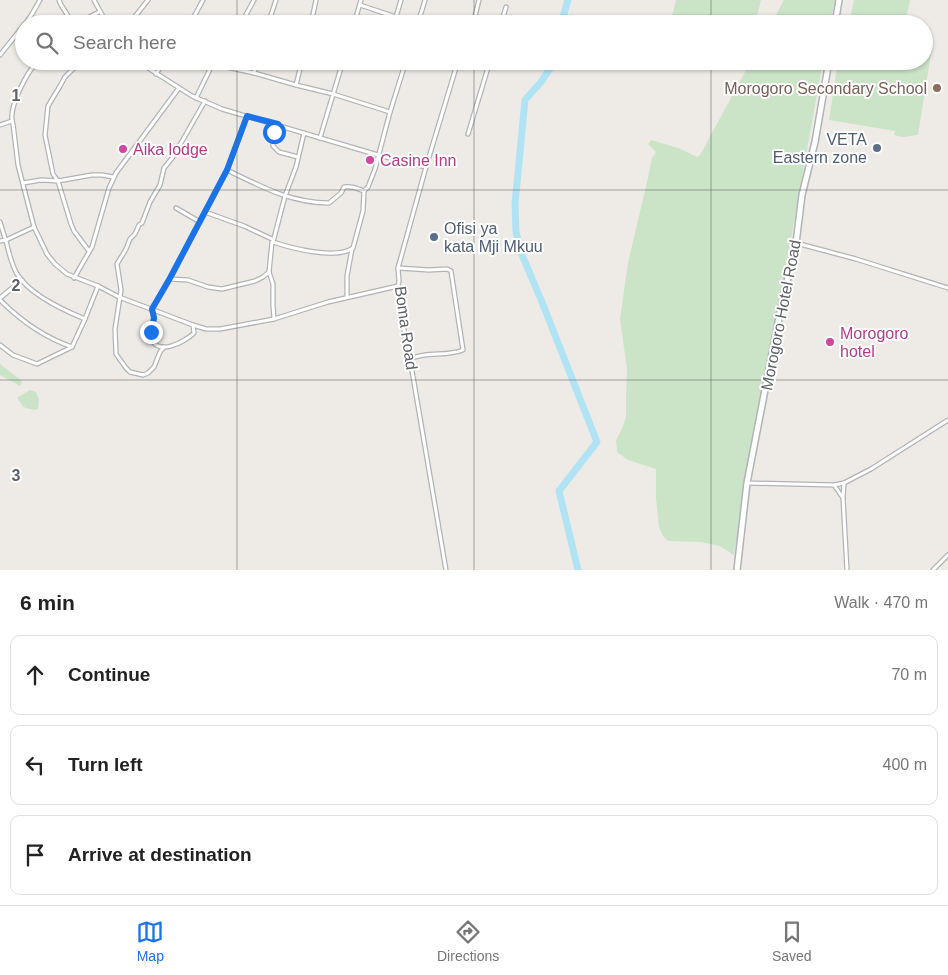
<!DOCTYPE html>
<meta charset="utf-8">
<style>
:root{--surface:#fff;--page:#f6f6f6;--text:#222;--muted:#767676;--line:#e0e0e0;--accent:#1a73e8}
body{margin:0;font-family:Helvetica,sans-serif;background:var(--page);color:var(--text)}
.stop{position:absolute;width:15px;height:15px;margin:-11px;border:4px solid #1a73e8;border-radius:50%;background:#fff}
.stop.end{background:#1a73e8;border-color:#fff;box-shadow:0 1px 5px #0008}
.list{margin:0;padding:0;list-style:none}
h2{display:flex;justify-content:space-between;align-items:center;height:65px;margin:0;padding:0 20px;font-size:21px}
h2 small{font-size:16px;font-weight:400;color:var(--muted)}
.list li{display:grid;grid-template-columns:32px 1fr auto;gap:15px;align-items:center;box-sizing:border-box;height:80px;margin:0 10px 10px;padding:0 10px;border:1px solid var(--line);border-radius:10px}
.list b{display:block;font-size:19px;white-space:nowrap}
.list em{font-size:16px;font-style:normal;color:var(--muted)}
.icon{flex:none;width:28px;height:28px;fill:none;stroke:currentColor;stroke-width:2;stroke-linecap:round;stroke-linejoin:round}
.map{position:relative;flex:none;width:948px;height:570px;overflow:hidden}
.search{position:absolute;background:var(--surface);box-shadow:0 1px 4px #0004;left:15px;right:15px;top:15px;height:55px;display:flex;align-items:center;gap:12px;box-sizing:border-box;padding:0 18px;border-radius:28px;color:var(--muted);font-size:19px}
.sheet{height:335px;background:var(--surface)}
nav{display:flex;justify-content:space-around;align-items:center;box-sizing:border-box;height:70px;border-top:1px solid var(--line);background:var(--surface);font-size:14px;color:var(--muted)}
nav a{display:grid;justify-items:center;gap:2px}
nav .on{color:var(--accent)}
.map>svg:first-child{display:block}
.green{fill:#cbe3c6}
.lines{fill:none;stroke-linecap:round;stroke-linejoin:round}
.river{stroke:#b0e4f5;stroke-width:7}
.street-casing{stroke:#b1b4b7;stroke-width:5.5}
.secondary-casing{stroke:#b1b4b7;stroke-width:8}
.street{stroke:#fff;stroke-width:3}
.secondary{stroke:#fff;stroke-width:5}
.route{stroke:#1a73e8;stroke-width:6}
.grid{fill:none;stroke:#5e6265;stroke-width:1;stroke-opacity:0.55}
.education-dot{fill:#8d6e63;stroke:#fff;stroke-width:2}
.service-dot{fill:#5c6f8a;stroke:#fff;stroke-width:2}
.hotel-dot{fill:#d1479c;stroke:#fff;stroke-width:2}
.labels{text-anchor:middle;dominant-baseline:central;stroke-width:4;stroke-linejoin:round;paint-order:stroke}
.education-label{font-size:16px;fill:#785e54;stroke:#fff;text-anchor:end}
.service-label{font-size:16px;fill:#4e5e75;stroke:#fff;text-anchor:end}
.hotel-label{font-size:16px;fill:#b23c85;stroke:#fff;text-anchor:start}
.street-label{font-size:16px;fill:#5e6265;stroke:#fff}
.grid-label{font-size:16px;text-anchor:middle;font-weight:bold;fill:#5e6265;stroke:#fff;stroke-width:4;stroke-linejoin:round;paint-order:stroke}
</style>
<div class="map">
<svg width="948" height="570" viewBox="0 0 948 570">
<rect width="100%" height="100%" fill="#eeebe7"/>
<g class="green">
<polygon points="676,0 761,0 755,24 674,24 675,23 675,18 672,16"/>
<polygon points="784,0 835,0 830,24 771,24"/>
<polygon points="854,0 910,0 905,24 871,24 850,19"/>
<polygon points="924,39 933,41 918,135 903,137 894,135 895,131 829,120 838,61 924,61"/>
<polygon points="751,61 823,61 734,555 720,546 701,542 668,541 663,536 659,527 656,498 656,469 628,460 617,452 616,440 622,429 626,417 626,399 627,369 620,319 628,263 647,182 652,158 656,152 648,144 651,140 678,148 697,157 700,155"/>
<polygon points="0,364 22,381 20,386 0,375"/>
<polygon points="30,390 36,392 39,400 38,409 34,410 23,407 17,398"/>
</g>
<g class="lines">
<g class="river">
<polyline points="561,24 568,0"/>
<polyline points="552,61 551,67 541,82 525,100 515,204 516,232 522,255 542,302 597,442 559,491 578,570"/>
</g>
<defs>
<g id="street">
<path d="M59,0C61,7 66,11 69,18L74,20L73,24"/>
<polyline points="94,0 107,24"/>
<polyline points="360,5 396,17 424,24"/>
<polyline points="396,17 401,0"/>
<polyline points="418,23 425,0"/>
<polyline points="25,24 32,14 40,0"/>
<polyline points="76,24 99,12"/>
<polyline points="129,24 148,0"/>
<polyline points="190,24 203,0"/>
<polyline points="241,24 254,0"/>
<polyline points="268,24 276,0"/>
<polyline points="311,24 316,0"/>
<polyline points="354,24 361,0"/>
<polyline points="473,24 479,0"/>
<polyline points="501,24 506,7"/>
<polyline points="0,55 24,25"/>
<path d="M38,61C27,72 7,109 13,124L18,165L34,227L47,254L55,264L67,274L98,286L119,297L193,325L206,329H220L274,319L328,302L398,286"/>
<polyline points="81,61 65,77 60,86 48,106 45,135 53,174 58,181 71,224 74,231 89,251"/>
<polyline points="137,61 192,96 222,109 378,155 426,167"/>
<polyline points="213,64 254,73 296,85 333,94 390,112"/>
<polyline points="254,73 257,61"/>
<polyline points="156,74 164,61"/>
<polyline points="296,85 302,61"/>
<polyline points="196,98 214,61"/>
<polyline points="277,124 273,139 273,146 279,152 298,157"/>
<polyline points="0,125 12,121"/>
<polyline points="468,134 490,61"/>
<polyline points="320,138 343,61"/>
<path d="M227,170C260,186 291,203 329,203L341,193L344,187C352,186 356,188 364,191"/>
<polyline points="23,183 41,180 58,181 92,175 102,175 113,177"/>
<polyline points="176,208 200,222"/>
<polyline points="205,212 244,226 272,239"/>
<path d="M0,222C2,229 4,235 6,241C9,253 11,263 17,274C30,295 63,310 85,319"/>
<polyline points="0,241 6,240 34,227"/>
<polyline points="272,242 269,272 273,284 273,306 274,319"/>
<path d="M273,242C291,248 336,260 353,248L363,211L364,191L368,187L375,169L390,112L406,61"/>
<polyline points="273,242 285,196 296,167 304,133"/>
<polyline points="796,243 856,259 948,288"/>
<path d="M398,268L429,270L447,269L451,271L463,350C447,357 426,351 410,359"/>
<polyline points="74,278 92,247 109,188 116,173 179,88"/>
<polyline points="170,279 188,280 208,287 222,289 255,281 263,277 269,272"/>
<polyline points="347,297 347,276 352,249"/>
<polyline points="0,298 22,280"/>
<path d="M0,300C21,321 43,337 72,347"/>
<path d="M193,325L194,333C185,342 155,358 151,336C150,329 154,323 154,317C154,314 152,312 152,309L170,279L227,170L247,116"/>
<polyline points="0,345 13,355 37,364 72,347 85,319 98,286"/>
<polyline points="164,347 160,352 154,367 148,373 143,375 130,372 126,368 116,354 115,329 121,290 117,264 126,249 130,239 135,234 139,225 142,223 150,202 160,185 164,168 173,157 205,101"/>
<polyline points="747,483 834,485 844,483 871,469 948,420"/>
<polyline points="834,485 843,498 847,570"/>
<polyline points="843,497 844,483"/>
<polyline points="446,570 410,359 407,351 398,286 399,281 398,268 426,167 458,61"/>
<polyline points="933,570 948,555"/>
</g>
<g id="secondary">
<polyline points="835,24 839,0"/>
<polyline points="737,570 747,483 780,312 796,243 802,195 815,142 829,61"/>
</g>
</defs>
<use href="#street" class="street-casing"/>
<use href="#secondary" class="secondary-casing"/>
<use href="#street" class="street"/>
<use href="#secondary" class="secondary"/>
</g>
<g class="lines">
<polyline class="route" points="151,332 154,318 152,309 170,278 227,170 247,116 278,124 274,132"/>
</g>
<path class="grid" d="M237,0V24M474,0V24M711,0V24M237,61V570M474,61V570M711,61V570M0,190H948M0,380H948"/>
<circle class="education-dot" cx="937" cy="88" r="5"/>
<g class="service-dot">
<circle cx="877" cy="148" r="5"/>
<circle cx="434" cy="237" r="5"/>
</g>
<g class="hotel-dot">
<circle cx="123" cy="149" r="5"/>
<circle cx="370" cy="160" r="5"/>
<circle cx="830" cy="342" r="5"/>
</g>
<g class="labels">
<g class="education-label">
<text x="927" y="88">Morogoro Secondary School</text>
</g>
<g class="service-label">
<text x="867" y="139">VETA<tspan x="867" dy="18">Eastern zone</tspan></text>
<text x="444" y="228" text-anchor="start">Ofisi ya<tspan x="444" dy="18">kata Mji Mkuu</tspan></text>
</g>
<g class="hotel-label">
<text x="133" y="149">Aika lodge</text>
<text x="380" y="160">Casine Inn</text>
<text x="840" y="333">Morogoro<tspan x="840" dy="18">hotel</tspan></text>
</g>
<g class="street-label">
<text transform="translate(781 315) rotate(-79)">Morogoro Hotel Road</text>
<text transform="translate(406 328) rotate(82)">Boma Road</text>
</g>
</g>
<g class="grid-label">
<text x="16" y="101">1</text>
<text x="16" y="291">2</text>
<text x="16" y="481">3</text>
</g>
</svg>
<div class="stop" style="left:274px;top:132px"></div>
<div class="stop end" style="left:151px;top:332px"></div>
<div class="search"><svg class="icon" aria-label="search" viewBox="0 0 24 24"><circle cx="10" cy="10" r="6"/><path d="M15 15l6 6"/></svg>Search here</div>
</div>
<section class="sheet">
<h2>6 min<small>Walk · 470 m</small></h2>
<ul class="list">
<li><svg class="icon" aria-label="ahead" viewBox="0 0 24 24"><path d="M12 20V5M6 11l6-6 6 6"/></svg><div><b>Continue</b></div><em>70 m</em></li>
<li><svg class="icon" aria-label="left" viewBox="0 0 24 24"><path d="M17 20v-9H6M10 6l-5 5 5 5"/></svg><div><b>Turn left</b></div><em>400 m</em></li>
<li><svg class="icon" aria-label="arrive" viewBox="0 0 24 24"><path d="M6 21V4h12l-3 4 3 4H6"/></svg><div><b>Arrive at destination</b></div></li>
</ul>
</section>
<nav>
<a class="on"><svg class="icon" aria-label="map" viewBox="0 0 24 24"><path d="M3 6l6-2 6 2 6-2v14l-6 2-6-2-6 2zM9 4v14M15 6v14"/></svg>Map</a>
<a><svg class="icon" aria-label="directions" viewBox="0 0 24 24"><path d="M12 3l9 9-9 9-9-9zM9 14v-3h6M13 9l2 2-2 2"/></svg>Directions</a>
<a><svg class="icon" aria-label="saved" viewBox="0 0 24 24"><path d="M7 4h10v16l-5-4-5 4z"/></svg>Saved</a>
</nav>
